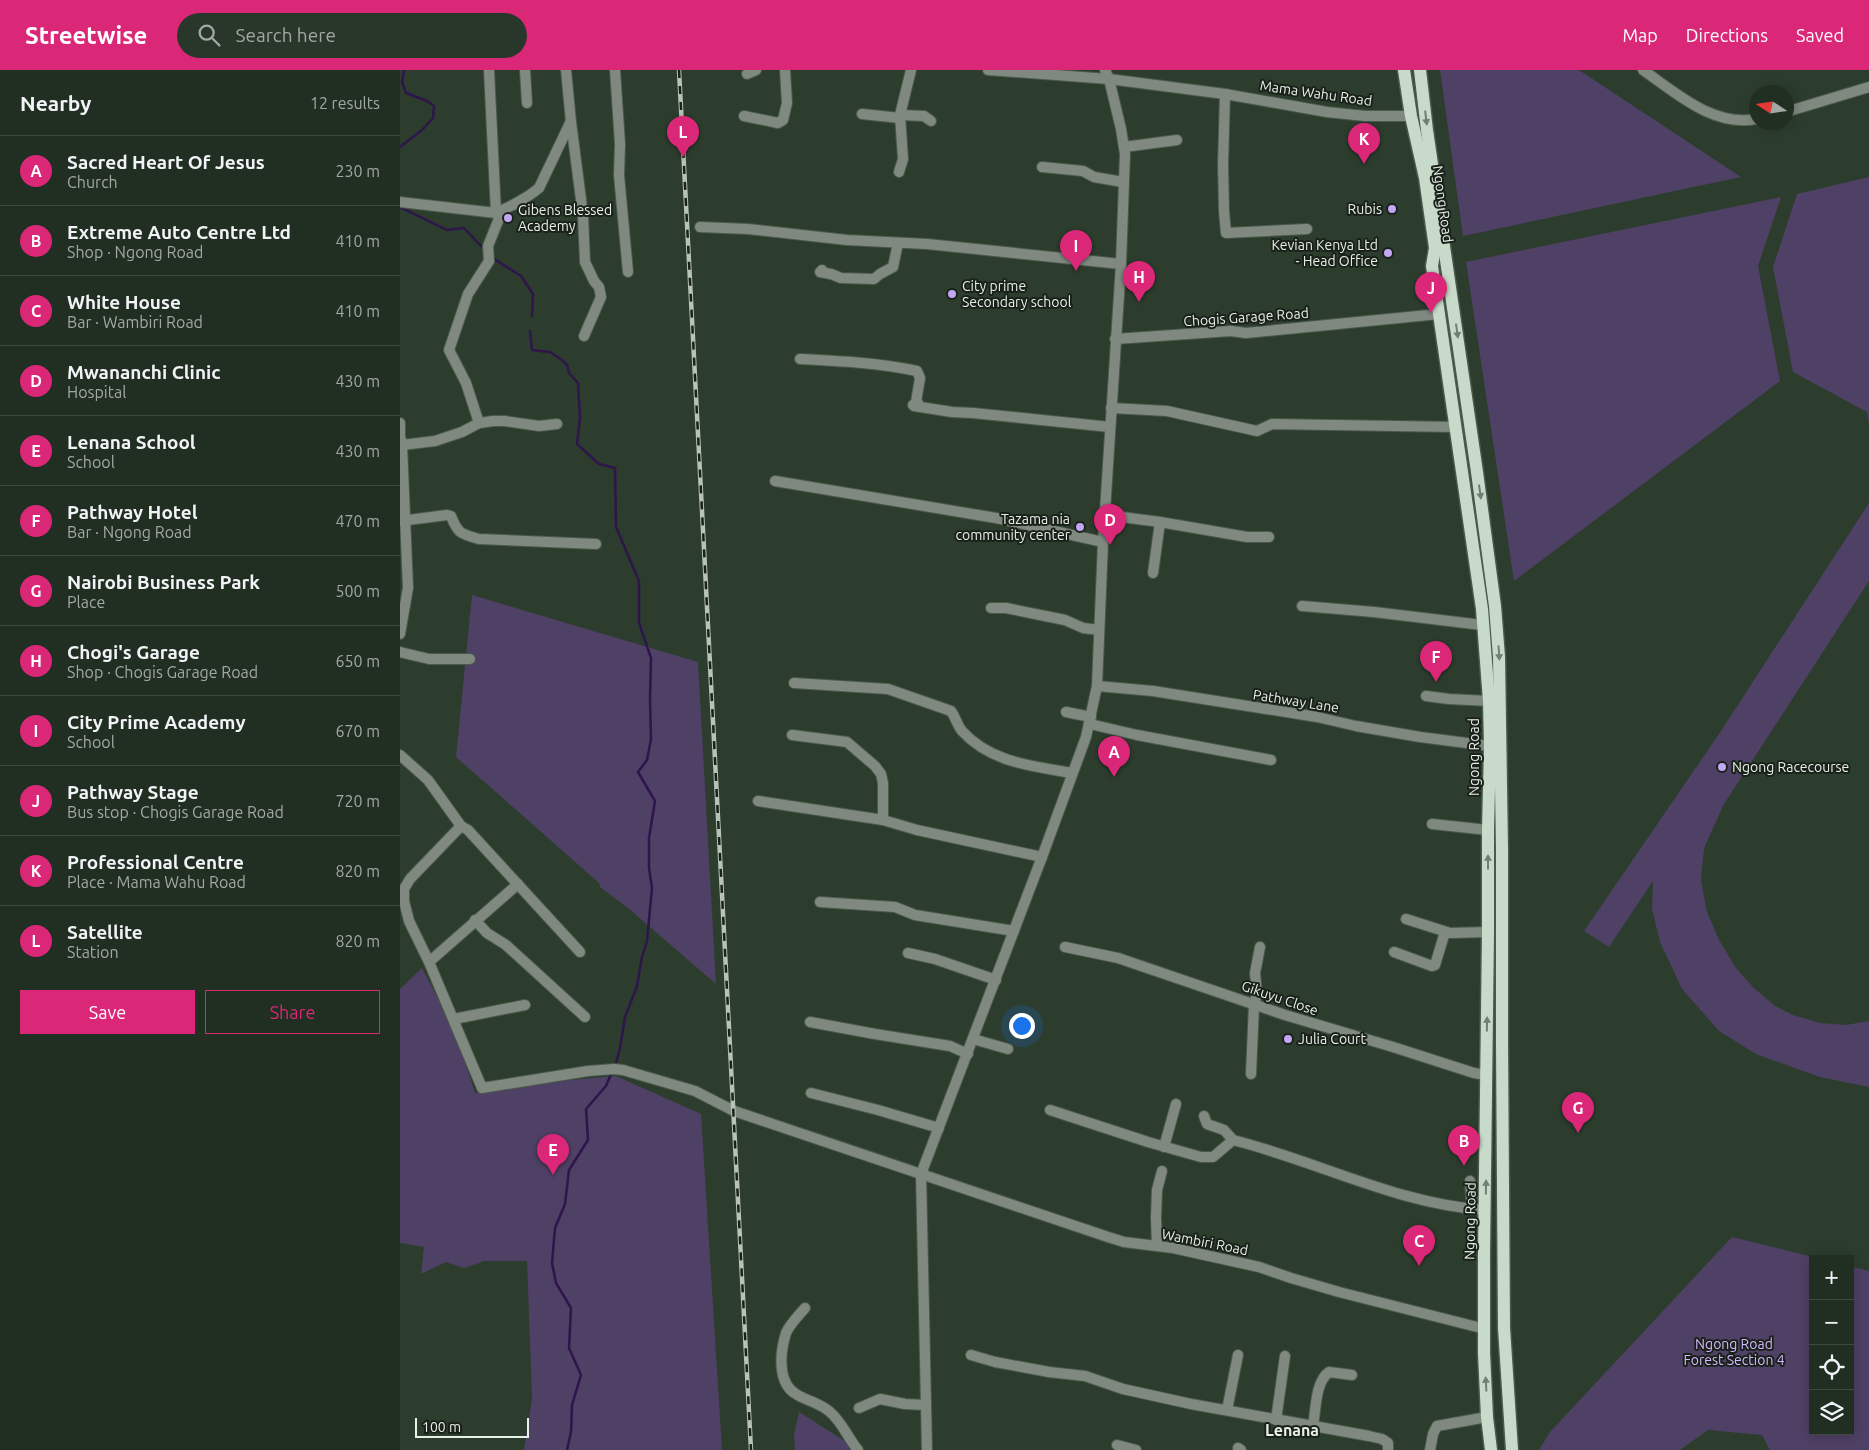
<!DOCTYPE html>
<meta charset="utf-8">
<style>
:root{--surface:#212e22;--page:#29362a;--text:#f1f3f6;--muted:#a2a8a5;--line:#3e4a40;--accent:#db2777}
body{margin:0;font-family:Ubuntu,sans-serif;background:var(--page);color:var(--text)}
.controls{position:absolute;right:15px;bottom:15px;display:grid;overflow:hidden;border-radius:0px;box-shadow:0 2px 12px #0003}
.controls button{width:45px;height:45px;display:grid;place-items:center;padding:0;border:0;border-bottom:1px solid var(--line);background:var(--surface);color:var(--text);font:25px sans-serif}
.compass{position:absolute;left:1349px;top:15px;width:45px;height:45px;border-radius:50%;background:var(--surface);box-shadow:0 2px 12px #0003;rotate:282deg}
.scale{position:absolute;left:15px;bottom:12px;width:114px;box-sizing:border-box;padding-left:5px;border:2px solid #e6f0e6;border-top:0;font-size:14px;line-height:18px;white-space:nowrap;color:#e6f0e6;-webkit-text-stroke:4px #1a211a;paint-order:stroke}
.you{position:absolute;left:621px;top:955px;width:18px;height:18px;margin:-12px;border:4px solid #fff;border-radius:50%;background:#1a73e8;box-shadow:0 0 0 8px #1a73e833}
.badge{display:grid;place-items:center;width:32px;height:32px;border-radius:50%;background:var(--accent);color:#fff;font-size:16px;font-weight:700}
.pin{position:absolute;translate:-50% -41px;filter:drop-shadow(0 1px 2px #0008)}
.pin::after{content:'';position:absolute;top:26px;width:18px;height:15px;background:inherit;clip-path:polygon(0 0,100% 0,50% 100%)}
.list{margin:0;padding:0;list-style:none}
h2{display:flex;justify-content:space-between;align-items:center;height:65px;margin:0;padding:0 20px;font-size:21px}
h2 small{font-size:16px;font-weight:400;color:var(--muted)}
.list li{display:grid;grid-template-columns:32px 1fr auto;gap:15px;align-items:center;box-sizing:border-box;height:70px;padding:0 20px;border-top:1px solid var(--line)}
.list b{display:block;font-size:19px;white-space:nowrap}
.list p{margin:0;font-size:16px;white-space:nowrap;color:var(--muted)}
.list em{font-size:16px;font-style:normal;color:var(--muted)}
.actions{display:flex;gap:10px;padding:15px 20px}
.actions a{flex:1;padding:11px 0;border:1px solid var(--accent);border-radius:0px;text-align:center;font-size:18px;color:var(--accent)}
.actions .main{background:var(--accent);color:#fff}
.icon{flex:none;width:28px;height:28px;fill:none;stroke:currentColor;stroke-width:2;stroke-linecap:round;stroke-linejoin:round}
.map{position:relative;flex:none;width:1469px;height:1380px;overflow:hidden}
header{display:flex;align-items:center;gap:30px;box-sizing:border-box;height:70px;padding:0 25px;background:var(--accent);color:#fff}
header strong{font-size:24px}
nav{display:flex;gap:28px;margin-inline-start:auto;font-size:18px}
.search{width:350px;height:45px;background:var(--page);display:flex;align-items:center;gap:12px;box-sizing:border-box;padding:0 18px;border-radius:28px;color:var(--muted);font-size:19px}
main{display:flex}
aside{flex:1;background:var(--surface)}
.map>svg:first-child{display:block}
.green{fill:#4f4065}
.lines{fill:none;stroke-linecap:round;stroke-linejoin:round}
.stream{stroke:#2e154c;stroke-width:2.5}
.minor-casing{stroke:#4a5a4b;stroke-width:12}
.major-casing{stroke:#4a5a4b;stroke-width:15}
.minor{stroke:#808980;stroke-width:10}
.major{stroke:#c8dac9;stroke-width:12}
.rail-casing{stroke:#b7c3b8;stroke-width:4.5}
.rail{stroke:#1a211a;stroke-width:2.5;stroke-dasharray:8;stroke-linecap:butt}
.oneway{fill:#717e72}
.poi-dot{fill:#c3a7f2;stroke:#1a211a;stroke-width:2}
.labels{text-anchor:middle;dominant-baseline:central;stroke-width:4;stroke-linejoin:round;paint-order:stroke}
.street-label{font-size:14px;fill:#e6f0e6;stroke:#1a211a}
.poi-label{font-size:14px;fill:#e6f0e6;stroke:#1a211a;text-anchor:start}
.park-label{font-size:14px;fill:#d2b7ff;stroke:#1a211a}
.quarter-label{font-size:16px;font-weight:bold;fill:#e6f0e6;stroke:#1a211a}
</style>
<header>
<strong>Streetwise</strong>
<div class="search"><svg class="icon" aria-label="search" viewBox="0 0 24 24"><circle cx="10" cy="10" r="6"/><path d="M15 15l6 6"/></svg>Search here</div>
<nav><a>Map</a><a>Directions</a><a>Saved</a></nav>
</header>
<main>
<aside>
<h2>Nearby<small>12 results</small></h2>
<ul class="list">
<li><span class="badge">A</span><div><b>Sacred Heart Of Jesus</b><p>Church</p></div><em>230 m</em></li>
<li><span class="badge">B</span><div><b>Extreme Auto Centre Ltd</b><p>Shop · Ngong Road</p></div><em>410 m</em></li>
<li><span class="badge">C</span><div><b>White House</b><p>Bar · Wambiri Road</p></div><em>410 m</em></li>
<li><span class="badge">D</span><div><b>Mwananchi Clinic</b><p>Hospital</p></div><em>430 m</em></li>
<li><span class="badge">E</span><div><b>Lenana School</b><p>School</p></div><em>430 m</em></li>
<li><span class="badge">F</span><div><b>Pathway Hotel</b><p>Bar · Ngong Road</p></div><em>470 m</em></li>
<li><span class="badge">G</span><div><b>Nairobi Business Park</b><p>Place</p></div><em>500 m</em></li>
<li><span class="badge">H</span><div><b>Chogi's Garage</b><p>Shop · Chogis Garage Road</p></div><em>650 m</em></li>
<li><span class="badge">I</span><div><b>City Prime Academy</b><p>School</p></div><em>670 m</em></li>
<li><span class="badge">J</span><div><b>Pathway Stage</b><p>Bus stop · Chogis Garage Road</p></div><em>720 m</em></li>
<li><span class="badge">K</span><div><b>Professional Centre</b><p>Place · Mama Wahu Road</p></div><em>820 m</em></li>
<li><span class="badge">L</span><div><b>Satellite</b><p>Station</p></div><em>820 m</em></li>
</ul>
<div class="actions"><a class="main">Save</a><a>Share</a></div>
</aside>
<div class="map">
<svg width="1469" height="1380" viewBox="0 0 1469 1380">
<rect width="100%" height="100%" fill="#2c3d2d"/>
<g class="green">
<polygon points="1040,0 1179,0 1341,107 1063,166"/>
<polygon points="1469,107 1469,354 1467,342 1393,302 1373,197 1397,124"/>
<polygon points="1381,127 1358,196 1380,311 1114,511 1066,192"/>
<polygon points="1469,433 1469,511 1324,734 1304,778 1301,810 1307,842 1319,870 1336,898 1354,918 1375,936 1393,945 1420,953 1446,955 1469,951 1469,1017 1420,1007 1356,984 1319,961 1282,919 1260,872 1252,839 1253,811 1209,877 1184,861 1321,661"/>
<polygon points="72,525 298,592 316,914 228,838 200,817 199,813 56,687"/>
<polygon points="22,898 56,963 75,1023 139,1013 216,1006 301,1044 322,1380 124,1380 132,1328 127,1191 84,1191 64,1198 46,1192 21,1204 24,1177 0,1173 0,919"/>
<polygon points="1332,1167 1421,1189 1413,1189 1413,1361 1450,1361 1450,1196 1469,1201 1469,1380 1370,1380 1362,1365 1308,1360 1280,1380 1139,1380 1150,1362"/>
<polygon points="399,1342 459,1380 395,1380 394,1365"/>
</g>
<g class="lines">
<g class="stream">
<polyline points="0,77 22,60 33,48 34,36 27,31 6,23 2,12 4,0"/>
<polyline points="0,137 47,160 64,158 81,176"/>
<polyline points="94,189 121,206 133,224 132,246"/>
<polyline points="130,261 132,280 150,282 162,290 167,295 169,303 178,313 180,348 177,374 199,394 215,398 216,457 239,511 239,553 251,588 250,628 251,669 247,690 238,702 255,731 249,768 249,798 252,818 247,871 242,887 237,916 225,947 220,978 215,997"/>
<polyline points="167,1380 171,1362 172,1335 181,1305 169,1278 171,1238 156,1213 152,1193 155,1158 165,1134 169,1100 188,1070 186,1039 206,1016 212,1002"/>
</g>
<defs>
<g id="minor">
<polyline points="89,0 96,143"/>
<polyline points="125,0 127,33"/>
<polyline points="166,0 171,52 183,145 185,192 194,211 199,217 201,227 184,266"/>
<polyline points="215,0 220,74 219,105 228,202"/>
<polyline points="705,0 709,9 825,24 927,42 965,46 1011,46"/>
<path d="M1243,0C1276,23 1313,57 1356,49"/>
<polyline points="347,4 356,0"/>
<polyline points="825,24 823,95 824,141 826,163 907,159"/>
<polyline points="1386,42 1469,17"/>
<polyline points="462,44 500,48"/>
<polyline points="500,45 524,46 531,51"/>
<polyline points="344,46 378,53 383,50 387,33 385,0"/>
<polyline points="724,77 777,70"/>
<polyline points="642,97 683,101 694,107 723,112"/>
<polyline points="499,102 503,89 500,45 511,0"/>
<path d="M0,132L96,143C111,136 126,129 139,118L170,53"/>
<polyline points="300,157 348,159 447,170 527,174 721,194"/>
<polyline points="422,200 420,202 431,204 441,208 474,209 480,204 493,197 498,173"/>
<polyline points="715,269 831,261 846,263 1039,244"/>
<path d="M400,289C439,291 479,293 517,301L520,308L516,332L518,333L513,335L514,336L552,342L573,343L710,357"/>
<polyline points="711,338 767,341 857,361 872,354 1056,357"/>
<polyline points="0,353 0,363"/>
<polyline points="79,353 66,313 49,280 68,224 89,191 88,176 102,141"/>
<polyline points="0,366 2,375 8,518 0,564"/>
<polyline points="2,375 35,371 62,362 79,353 93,351 105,351 139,356 157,354"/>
<polyline points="375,411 596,448 703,472"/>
<polyline points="706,445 760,452 847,467 869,467"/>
<path d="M0,451L47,445L51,446C58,464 61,464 79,469L196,474"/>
<polyline points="753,503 760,452"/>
<polyline points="902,536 974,542 1082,555"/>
<polyline points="591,538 606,538 665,550 683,558 699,560"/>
<polyline points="0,582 29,589 70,589"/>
<path d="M394,613L488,619L551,641C556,648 557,655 562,661C591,693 633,696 672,703"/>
<polyline points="697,616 753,621 917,647 956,656 1020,667 1090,676"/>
<polyline points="1026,626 1049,629 1089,631"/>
<polyline points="666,642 691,647"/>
<polyline points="690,654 737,665 871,690"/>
<polyline points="392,665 447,672 475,696 481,704 483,713 483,750"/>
<polyline points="0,685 28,710 61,756 68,760 180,882"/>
<polyline points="358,731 483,750 517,760 642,787"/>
<polyline points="1032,754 1088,760"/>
<polyline points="61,756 10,809 4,819 4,831 9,851 29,892 82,1018 188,1001 214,999 223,1000 295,1021 334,1041 708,1167 724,1172 773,1178 859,1197 891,1208 939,1222 1085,1259"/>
<polyline points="420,832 495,837 515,845 614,861"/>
<polyline points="1006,849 1050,863 1088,862"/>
<polyline points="75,850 87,863 106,875 185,947"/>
<polyline points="665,877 718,888 885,945 993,977 1074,1003 1086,1005"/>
<polyline points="994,882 1032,896 1035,895 1045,862"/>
<polyline points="508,883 535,889 596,910"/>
<polyline points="29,892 118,814"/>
<polyline points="54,949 125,935"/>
<polyline points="410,952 475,964 550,976 568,984"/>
<polyline points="573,969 608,979"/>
<polyline points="851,1004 854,935 857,924 855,903 860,877"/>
<polyline points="411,1023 478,1040 539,1058"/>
<path d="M650,1040L748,1072L801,1087H813L833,1070C917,1091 997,1134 1085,1140"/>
<polyline points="804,1046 807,1054 824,1060 833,1070"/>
<polyline points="764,1077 776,1034"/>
<polyline points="1070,1111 1072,1139"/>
<polyline points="757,1176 756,1148 757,1120 762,1101"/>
<path d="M405,1238C398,1246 390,1254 386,1263C380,1282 377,1313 396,1324C407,1331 420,1333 430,1342C442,1352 448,1368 458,1380"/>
<polyline points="571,1285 595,1292 649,1302 685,1306 723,1319 791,1334 969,1366 982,1369 988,1373 988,1380"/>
<polyline points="459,1338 480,1329 505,1334 525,1335"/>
<polyline points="827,1340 838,1285"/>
<polyline points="876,1350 885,1286"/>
<path d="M913,1356C916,1340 915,1312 929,1302L952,1305"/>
<polyline points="717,1375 736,1380"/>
<polyline points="838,1378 841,1380"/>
<polyline points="527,1380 521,1104 642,787 686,667 697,616 703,472 721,194 725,84 721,59 709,9 588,0"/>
<polyline points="1030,1380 1033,1364 1037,1356 1087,1347"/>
</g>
<g id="major">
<polyline points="1004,0 1011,46 1025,108 1035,178 1032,196 1082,539 1089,631 1090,676 1088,760 1088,862 1084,1185 1084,1283 1087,1347 1091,1380"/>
<polyline points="1020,0 1027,60 1077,402 1095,536 1099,587 1102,779 1102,973 1104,1258 1112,1380"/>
</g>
</defs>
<use href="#minor" class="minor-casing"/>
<use href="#major" class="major-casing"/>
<use href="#minor" class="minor"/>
<use href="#major" class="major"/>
<defs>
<polyline id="rail" points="279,0 351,1380"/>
</defs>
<use href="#rail" class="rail-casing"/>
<use href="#rail" class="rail"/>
</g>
<defs><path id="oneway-solid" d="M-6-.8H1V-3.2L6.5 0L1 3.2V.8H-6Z" transform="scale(1.25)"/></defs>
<g class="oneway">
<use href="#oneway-solid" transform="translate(1026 48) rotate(83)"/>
<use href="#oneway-solid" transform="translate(1057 261) rotate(82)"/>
<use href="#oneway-solid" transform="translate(1080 422) rotate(82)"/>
<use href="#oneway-solid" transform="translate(1099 583) rotate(86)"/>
<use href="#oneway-solid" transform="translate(1088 792) rotate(-90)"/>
<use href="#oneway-solid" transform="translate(1087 954) rotate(-89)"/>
<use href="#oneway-solid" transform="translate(1086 1117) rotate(-89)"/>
<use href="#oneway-solid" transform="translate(1086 1314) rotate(-93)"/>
</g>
<g class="poi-dot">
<circle cx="992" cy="139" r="5"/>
<circle cx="108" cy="148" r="5"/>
<circle cx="988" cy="183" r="5"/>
<circle cx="552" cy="224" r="5"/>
<circle cx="680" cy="457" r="5"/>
<circle cx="1322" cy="697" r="5"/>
<circle cx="888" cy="969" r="5"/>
</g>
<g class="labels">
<g class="street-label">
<text transform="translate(916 23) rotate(8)">Mama Wahu Road</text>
<text transform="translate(1043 134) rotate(82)">Ngong Road</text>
<text transform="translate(846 247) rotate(-4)">Chogis Garage Road</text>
<text transform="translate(896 631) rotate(9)">Pathway Lane</text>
<text transform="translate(1074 687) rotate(-90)">Ngong Road</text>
<text transform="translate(880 928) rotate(19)">Gikuyu Close</text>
<text transform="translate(1070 1151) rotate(-89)">Ngong Road</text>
<text transform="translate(805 1172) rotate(11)">Wambiri Road</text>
</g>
<g class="poi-label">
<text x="982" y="139" text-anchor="end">Rubis</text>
<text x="118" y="140">Gibens Blessed<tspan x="118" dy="16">Academy</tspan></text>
<text x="978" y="175" text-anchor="end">Kevian Kenya Ltd<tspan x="978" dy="16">- Head Office</tspan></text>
<text x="562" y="216">City prime<tspan x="562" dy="16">Secondary school</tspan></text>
<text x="670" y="449" text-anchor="end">Tazama nia<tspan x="670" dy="16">community center</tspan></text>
<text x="1332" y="697">Ngong Racecourse</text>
<text x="898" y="969">Julia Court</text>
</g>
<g class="park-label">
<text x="1334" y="1274">Ngong Road<tspan x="1334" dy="16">Forest Section 4</tspan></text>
</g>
<g class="quarter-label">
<text x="892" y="1360">Lenana</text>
</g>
</g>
</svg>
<div class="controls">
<button>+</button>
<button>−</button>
<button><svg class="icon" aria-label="locate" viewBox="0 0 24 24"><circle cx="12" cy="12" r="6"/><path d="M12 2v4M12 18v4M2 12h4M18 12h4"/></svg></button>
<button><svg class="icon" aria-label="layers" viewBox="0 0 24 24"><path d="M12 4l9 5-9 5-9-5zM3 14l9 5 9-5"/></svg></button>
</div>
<svg class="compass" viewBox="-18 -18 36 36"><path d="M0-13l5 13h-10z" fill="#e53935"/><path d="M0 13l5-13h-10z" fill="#a2a8a5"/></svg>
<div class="scale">100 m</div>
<div class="you"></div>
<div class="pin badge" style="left:714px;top:707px">A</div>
<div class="pin badge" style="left:1064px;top:1096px">B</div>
<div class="pin badge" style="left:1019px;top:1196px">C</div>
<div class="pin badge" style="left:710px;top:475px">D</div>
<div class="pin badge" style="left:153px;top:1105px">E</div>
<div class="pin badge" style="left:1036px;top:612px">F</div>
<div class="pin badge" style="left:1178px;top:1063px">G</div>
<div class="pin badge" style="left:739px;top:232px">H</div>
<div class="pin badge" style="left:676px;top:201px">I</div>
<div class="pin badge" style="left:1031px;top:243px">J</div>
<div class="pin badge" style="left:964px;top:94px">K</div>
<div class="pin badge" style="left:283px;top:87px">L</div>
</div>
</main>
